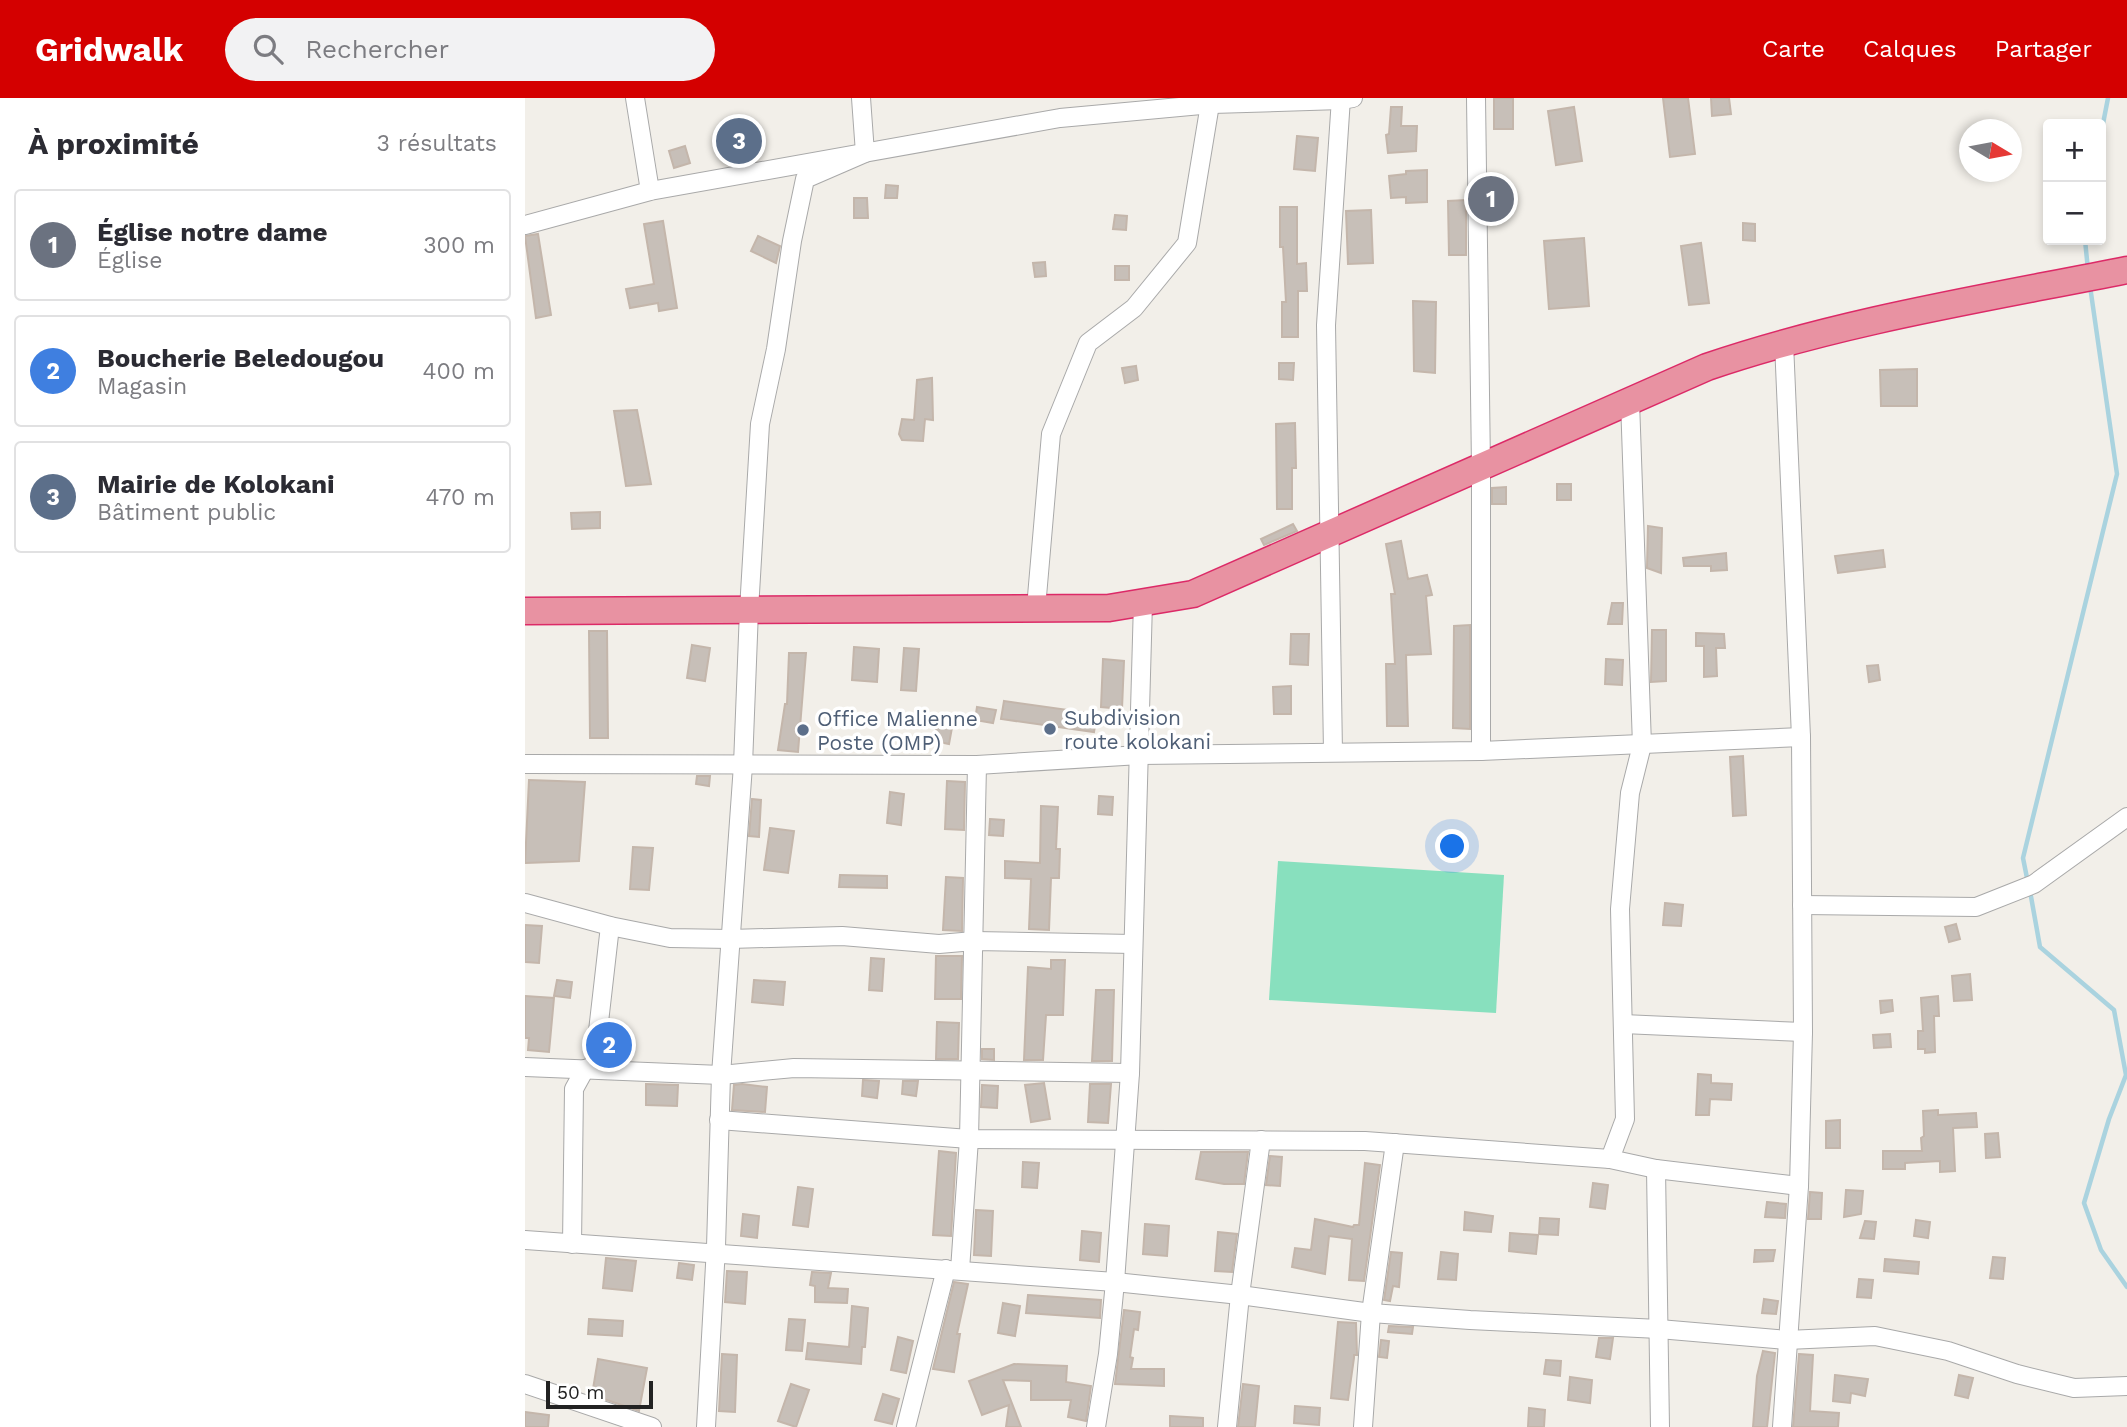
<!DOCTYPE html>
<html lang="fr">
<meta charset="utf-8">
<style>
:root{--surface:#fff;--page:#f2f2f3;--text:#2b2b33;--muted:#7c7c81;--line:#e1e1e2;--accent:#d40000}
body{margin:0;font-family:"Work Sans",sans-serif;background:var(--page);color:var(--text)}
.controls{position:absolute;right:21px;top:21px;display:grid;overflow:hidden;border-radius:7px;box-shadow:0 4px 10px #0003}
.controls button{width:63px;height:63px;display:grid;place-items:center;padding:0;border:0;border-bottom:2px solid var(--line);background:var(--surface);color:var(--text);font:35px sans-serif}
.compass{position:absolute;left:1434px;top:21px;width:63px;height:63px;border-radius:50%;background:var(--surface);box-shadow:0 4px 10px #0003;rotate:100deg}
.scale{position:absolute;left:21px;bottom:18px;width:107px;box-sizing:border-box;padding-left:7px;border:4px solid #222;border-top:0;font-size:19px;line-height:24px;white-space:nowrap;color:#222;-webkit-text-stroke:5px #fff;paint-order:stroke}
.you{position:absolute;left:928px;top:749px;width:24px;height:24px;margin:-18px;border:5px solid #fff;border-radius:50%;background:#1a73e8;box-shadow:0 0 0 10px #1a73e833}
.badge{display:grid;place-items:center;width:46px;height:46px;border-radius:50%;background:var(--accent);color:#fff;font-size:23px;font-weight:700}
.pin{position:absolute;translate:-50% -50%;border:4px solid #fff;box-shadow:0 2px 7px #0006}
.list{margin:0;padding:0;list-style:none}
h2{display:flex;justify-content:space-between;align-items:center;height:91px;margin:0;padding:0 28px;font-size:30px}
h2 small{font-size:23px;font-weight:400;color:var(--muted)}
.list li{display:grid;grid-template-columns:46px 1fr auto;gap:21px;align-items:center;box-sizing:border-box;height:112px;margin:0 14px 14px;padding:0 14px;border:2px solid var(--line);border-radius:7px}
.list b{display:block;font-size:26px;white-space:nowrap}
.list p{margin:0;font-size:23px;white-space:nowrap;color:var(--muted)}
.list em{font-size:23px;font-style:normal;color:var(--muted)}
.icon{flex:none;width:38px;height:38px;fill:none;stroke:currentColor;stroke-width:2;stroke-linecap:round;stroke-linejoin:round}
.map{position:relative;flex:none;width:1602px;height:1329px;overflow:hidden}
header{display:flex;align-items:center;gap:42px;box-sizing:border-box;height:98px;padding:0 35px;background:var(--accent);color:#fff}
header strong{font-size:33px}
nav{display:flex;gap:38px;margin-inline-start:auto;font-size:24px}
.search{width:490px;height:63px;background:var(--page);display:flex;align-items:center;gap:18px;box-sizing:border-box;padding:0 24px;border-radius:38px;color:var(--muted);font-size:26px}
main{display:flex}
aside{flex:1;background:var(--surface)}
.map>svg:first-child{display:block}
.pitch{fill:#88e0be}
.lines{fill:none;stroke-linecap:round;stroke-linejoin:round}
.stream{stroke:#aad3df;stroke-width:4.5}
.building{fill:#c7bfb8;stroke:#c4b6ab;stroke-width:2}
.minor-casing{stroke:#a9a9a9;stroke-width:20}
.highway-casing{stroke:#dc2a67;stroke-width:29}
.minor{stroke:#fff;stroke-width:18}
.highway{stroke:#e892a2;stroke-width:26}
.service-dot{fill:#5c6f8a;stroke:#fff;stroke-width:2.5}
.labels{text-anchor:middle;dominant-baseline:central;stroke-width:7;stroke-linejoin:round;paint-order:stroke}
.service-label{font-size:21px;fill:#4e5e75;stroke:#fff;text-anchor:start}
</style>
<header>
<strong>Gridwalk</strong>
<div class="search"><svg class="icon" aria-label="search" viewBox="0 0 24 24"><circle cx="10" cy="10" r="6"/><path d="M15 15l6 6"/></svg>Rechercher</div>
<nav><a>Carte</a><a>Calques</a><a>Partager</a></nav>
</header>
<main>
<aside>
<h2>À proximité<small>3 résultats</small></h2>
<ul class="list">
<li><span class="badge" style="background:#6b7280">1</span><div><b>Église notre dame</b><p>Église</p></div><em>300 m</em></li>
<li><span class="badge" style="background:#3f7fe0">2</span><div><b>Boucherie Beledougou</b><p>Magasin</p></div><em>400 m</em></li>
<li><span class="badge" style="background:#5c6f8a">3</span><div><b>Mairie de Kolokani</b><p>Bâtiment public</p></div><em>470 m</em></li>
</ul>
</aside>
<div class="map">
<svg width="1602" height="1329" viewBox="0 0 1602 1329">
<rect width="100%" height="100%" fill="#f2efe9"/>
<polygon class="pitch" points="753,763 979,777 971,915 744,902"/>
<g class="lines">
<g class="stream">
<polyline points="1576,36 1583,0"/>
<polyline points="1560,142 1563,172"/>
<polyline points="1503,785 1498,760 1592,376 1565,188"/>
<polyline points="1505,793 1515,849 1589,912 1601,977 1584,1021 1559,1105 1576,1152 1602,1189"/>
</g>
</g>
<g class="building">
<rect x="969" y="0" width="19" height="31"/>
<polygon points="1138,0 1163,0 1170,56 1145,59"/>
<polygon points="1186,0 1204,0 1206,16 1187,18"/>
<polygon points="866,9 877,9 876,28 892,28 891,53 863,55 861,37 864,36"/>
<polygon points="1049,9 1057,63 1031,67 1023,13"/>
<polygon points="772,38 793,40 790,73 769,71"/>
<polygon points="160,48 165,65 149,70 144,53"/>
<polygon points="902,72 902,104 881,105 881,99 866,100 864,78 881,76 881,73"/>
<polygon points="361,87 373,88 372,100 360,100"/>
<polygon points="329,100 342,100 343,120 329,120"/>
<polygon points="941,102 941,157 924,157 923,103"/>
<polygon points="755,109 772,109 772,166 781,165 782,193 773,193 773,239 757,239 757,204 761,204 758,149 755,149"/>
<polygon points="846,112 848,165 823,166 821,113"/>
<polygon points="590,117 602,118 601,132 588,131"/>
<polygon points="138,123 152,210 134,213 133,205 105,210 101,191 129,186 119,126"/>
<polygon points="1218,125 1230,126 1230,143 1218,142"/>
<polygon points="13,136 26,217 11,220 0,138"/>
<polygon points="233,138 255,148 251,165 226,153"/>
<polygon points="1059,140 1064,208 1024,211 1019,143"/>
<polygon points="1176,145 1184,205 1164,207 1156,148"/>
<polygon points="520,164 521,178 510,179 508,165"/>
<rect x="590" y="168" width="14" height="14"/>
<polygon points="888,203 911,204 910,275 889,273"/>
<polygon points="754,265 769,265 768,282 754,281"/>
<polygon points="611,268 613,282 600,285 597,270"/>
<polygon points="1392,271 1392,308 1356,308 1355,272"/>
<polygon points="407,280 408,322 400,321 398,343 377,342 374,336 377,321 389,322 392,282"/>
<polygon points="112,312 126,386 101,388 89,313"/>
<polygon points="770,325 771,370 767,370 767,411 752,411 751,326"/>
<rect x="1032" y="386" width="14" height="16"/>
<polygon points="981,389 981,406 967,406 967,390"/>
<polygon points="75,414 75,430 47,431 46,415"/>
<polygon points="768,426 772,433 739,447 736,441"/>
<polygon points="1123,428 1137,430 1136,475 1122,470"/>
<polygon points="876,443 883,481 902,477 907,497 901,498 906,556 881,557 883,628 862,628 861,566 870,566 866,496 870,496 861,446"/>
<polygon points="1358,452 1360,469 1313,475 1310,458"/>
<polygon points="1201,455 1202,472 1186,473 1186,468 1159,468 1158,460"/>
<polygon points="1087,505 1098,505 1097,526 1083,526"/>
<polygon points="945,527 945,631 928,630 929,528"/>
<polygon points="1127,532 1141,532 1141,583 1126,584"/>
<polygon points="64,533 82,533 83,640 65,640"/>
<polygon points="1171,535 1199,536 1200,550 1191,550 1192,578 1179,579 1179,548 1171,548"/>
<polygon points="766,536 784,536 783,567 765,566"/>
<polygon points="167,547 185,550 180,583 162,580"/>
<polygon points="329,549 354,551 352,584 327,582"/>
<polygon points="379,550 394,551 391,593 376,592"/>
<polygon points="264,555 281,555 273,654 253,652 260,606 262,606"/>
<polygon points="578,561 599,563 597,611 576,609"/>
<polygon points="1081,561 1098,562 1097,587 1080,586"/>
<polygon points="1353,567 1355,582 1344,584 1342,568"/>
<polygon points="766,588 766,616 749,616 748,589"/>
<polygon points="479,603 572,616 569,634 476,621"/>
<polygon points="452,609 471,612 468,625 450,622"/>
<polygon points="413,622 428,624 424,646 409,643"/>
<polygon points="1218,658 1221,717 1208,718 1205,659"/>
<polygon points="172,678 185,678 184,688 171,686"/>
<polygon points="4,682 60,684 54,763 0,765"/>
<polygon points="422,683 440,684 439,732 420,731"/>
<polygon points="365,694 379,696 376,727 362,725"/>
<polygon points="574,698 588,699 587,717 573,716"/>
<polygon points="227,701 236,702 234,739 224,738"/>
<polygon points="516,708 533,709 531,751 535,751 534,780 526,780 524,832 504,831 506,781 480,780 480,763 515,765"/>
<polygon points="465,721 479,722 478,738 464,737"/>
<polygon points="245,730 269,733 263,775 239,772"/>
<polygon points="108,749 128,750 124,792 105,791"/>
<polygon points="315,777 362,778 362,790 314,789"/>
<polygon points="421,779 438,780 437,833 418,832"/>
<polygon points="1140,805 1158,807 1156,828 1138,827"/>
<polygon points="1431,826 1435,841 1424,844 1420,829"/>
<polygon points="0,827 17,828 14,865 0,864"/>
<polygon points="411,858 437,858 436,901 410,901"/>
<polygon points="346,860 359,861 357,893 344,892"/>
<polygon points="526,862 540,862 538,917 521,917 518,962 499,962 503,869 526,871"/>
<polygon points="1445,876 1447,902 1429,903 1427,878"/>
<polygon points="32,882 47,884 45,900 29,898"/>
<polygon points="229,882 260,884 258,907 227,904"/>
<polygon points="571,892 589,892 587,963 567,963"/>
<polygon points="0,898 29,900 24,954 3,952 4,940 0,940"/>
<polygon points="1413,898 1414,918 1409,918 1410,954 1400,955 1400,951 1393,951 1393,933 1398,933 1396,900"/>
<polygon points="1367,902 1368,913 1356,915 1355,903"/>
<polygon points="412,924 434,925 433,961 411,961"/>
<polygon points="1365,936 1366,949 1349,950 1348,937"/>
<polygon points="457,951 469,951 469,962 457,961"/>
<polygon points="1173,976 1186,977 1186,985 1207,986 1206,1002 1185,1001 1184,1017 1171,1017"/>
<polygon points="338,982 354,983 352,1000 337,998"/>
<polygon points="378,983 393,983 391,998 377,996"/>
<polygon points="519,985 525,1021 506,1024 500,987"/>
<polygon points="121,986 153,987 152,1008 121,1007"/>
<polygon points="217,986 242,989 240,1014 207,1012 209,987"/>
<polygon points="565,986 586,986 583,1025 563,1024"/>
<polygon points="457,987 473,988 472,1010 456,1009"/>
<polygon points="1413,1012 1413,1017 1451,1015 1452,1029 1428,1030 1430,1073 1415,1074 1415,1063 1380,1065 1380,1071 1358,1071 1358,1053 1397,1053 1396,1040 1399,1038 1398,1013"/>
<polygon points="1315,1022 1315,1050 1301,1050 1301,1023"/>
<polygon points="1473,1035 1475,1059 1461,1060 1460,1036"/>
<polygon points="414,1053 431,1055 426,1138 408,1137"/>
<polygon points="676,1054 723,1054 719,1086 699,1086 671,1081"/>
<polygon points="745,1058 757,1059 755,1088 741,1087"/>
<polygon points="498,1064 514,1065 512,1090 497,1089"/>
<polygon points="840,1065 855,1067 839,1183 824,1182 827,1141 804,1138 800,1176 767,1169 770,1150 786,1152 790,1121 828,1129 829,1127 834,1127"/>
<polygon points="1068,1085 1083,1087 1080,1111 1065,1109"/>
<polygon points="273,1089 288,1091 283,1129 268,1127"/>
<polygon points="1321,1092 1338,1093 1336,1116 1319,1119"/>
<polygon points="1285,1094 1297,1095 1296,1121 1283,1121"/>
<polygon points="1242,1104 1261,1106 1260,1120 1240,1119"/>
<polygon points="451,1112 468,1113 466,1158 449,1157"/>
<polygon points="940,1114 968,1118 966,1134 939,1132"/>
<polygon points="218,1116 234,1118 232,1140 216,1138"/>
<polygon points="1015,1120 1034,1121 1033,1137 1014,1136"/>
<polygon points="1391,1122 1405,1124 1403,1140 1389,1138"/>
<polygon points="1340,1123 1351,1124 1349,1141 1335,1140"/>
<polygon points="620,1126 644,1128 642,1158 618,1156"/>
<polygon points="557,1133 576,1135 574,1164 555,1162"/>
<polygon points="693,1134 712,1136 707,1174 690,1173"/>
<polygon points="985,1135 1013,1137 1011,1156 984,1153"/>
<polygon points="1230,1152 1250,1152 1248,1163 1229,1164"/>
<polygon points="866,1154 877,1155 874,1189 868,1188 865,1203 859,1202"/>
<polygon points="916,1154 933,1156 931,1182 913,1181"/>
<polygon points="1468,1159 1480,1160 1478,1181 1465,1180"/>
<polygon points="81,1160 111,1163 107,1193 78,1190"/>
<polygon points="1360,1161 1394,1164 1393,1176 1359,1173"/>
<polygon points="154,1165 169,1167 167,1182 152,1180"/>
<polygon points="202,1173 222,1174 220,1206 200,1204"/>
<polygon points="287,1174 306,1175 303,1190 323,1191 322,1205 290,1204 290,1188 285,1187"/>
<polygon points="1334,1181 1348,1182 1346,1200 1332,1199"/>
<polygon points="429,1184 443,1186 432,1236 435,1236 429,1274 408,1271"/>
<polygon points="503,1197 576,1202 575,1220 501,1215"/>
<polygon points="1239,1201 1253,1203 1251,1216 1237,1215"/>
<polygon points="478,1205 495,1208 490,1238 473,1235"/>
<polygon points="327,1208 343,1210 340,1249 337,1249 336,1266 281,1261 283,1245 324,1249"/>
<polygon points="599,1212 615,1214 613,1232 609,1231 605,1259 608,1260 606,1271 639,1271 639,1288 590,1286"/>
<polygon points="64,1221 98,1223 97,1238 63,1236"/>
<polygon points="264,1221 280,1222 277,1253 261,1252"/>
<polygon points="813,1224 831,1225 832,1257 829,1257 829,1260 823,1302 806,1300"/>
<polygon points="864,1228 888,1229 887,1236 863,1234"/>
<polygon points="373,1239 388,1243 381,1275 366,1272"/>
<polygon points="1074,1240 1088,1240 1085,1261 1071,1259"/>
<polygon points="856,1242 864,1243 862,1260 854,1259"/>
<polygon points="1238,1253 1250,1255 1242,1329 1228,1329 1232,1278"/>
<polygon points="197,1256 212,1257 210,1314 194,1313"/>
<polygon points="1274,1256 1288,1257 1285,1313 1314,1315 1313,1329 1268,1329"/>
<polygon points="73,1261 122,1270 114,1313 79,1301 80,1293 68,1291"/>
<polygon points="1021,1262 1036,1263 1035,1278 1019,1276"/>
<polygon points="489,1266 542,1268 541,1284 566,1288 561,1323 543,1319 546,1302 506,1302 506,1283 478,1282 496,1329 481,1329 484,1307 457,1317 444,1283"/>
<polygon points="1310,1277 1343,1281 1340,1298 1326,1295 1325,1305 1308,1303"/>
<polygon points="1434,1277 1448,1280 1443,1300 1430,1297"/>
<polygon points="1045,1279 1067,1282 1065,1305 1043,1302"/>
<polygon points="266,1286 284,1292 271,1329 253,1323"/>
<polygon points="718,1286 734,1288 730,1329 713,1329"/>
<polygon points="358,1296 374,1301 367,1326 350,1322"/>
<polygon points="770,1308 795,1310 794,1327 769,1325"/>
<polygon points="1004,1310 1020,1312 1019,1329 1003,1329"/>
<polygon points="0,1314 24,1317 23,1329 0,1329"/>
<polygon points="645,1318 678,1320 678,1329 645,1329"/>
</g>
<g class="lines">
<defs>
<g id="minor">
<polyline points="110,0 125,93"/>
<polyline points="951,0 956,369 956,653"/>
<polyline points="0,127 125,93 535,20 687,6 816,2 828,0"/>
<polyline points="511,510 526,336 563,245 609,210 662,145 686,0"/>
<polyline points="808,654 801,227 816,0"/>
<polyline points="0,666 452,667 615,657 956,653 1276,639"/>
<polyline points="0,805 85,828 145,840 205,841 317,838 414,846 449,843 608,846"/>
<polyline points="1277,807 1451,809 1509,786 1602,719"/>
<polyline points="1098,926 1278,934"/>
<polyline points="0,969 196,977 269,970 605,975"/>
<polyline points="194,1022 444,1041 840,1043 1085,1061 1131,1071 1274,1088"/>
<polyline points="1085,1061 1100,1021 1095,811 1105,695 1117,647 1105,303"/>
<polyline points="1131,1071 1135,1329"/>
<polyline points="0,1142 590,1184 715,1197 846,1215 945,1222 1134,1231 1262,1242 1350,1238 1423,1253 1492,1276 1549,1290 1602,1288"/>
<polyline points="47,1146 49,991 60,971 69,968 85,828"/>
<polyline points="435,1172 444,1041 452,667"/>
<polyline points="0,1286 127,1329"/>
<polyline points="181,1329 191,1149 196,977 218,667 224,512 235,326 251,251 267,143 280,81 340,55 336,0"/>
<polyline points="381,1329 421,1171"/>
<polyline points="571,1329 583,1256 590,1184 605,975 618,504"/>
<polyline points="702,1329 715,1197 736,1042"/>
<polyline points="838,1329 846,1215 870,1045"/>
<polyline points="1257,1329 1274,1088 1278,934 1276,639 1259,245"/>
</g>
<path id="highway" d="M0,513L584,510L668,496L1182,269C1317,223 1462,200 1602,172"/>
</defs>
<use href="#minor" class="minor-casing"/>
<use href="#highway" class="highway-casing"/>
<use href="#minor" class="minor"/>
<use href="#highway" class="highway"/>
</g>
<g class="service-dot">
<circle cx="525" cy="631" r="7"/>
<circle cx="278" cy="632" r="7"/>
</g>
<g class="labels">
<g class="service-label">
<text x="539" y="619">Subdivision<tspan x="539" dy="24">route kolokani</tspan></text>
<text x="292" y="620">Office Malienne<tspan x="292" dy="24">Poste (OMP)</tspan></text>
</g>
</g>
</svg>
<div class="controls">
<button>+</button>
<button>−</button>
</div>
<svg class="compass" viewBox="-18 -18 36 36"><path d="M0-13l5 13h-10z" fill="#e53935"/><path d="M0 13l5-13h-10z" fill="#7c7c81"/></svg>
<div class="scale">50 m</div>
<div class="you"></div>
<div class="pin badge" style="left:966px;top:101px;background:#6b7280">1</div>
<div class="pin badge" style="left:84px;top:947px;background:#3f7fe0">2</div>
<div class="pin badge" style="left:214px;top:43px;background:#5c6f8a">3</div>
</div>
</main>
